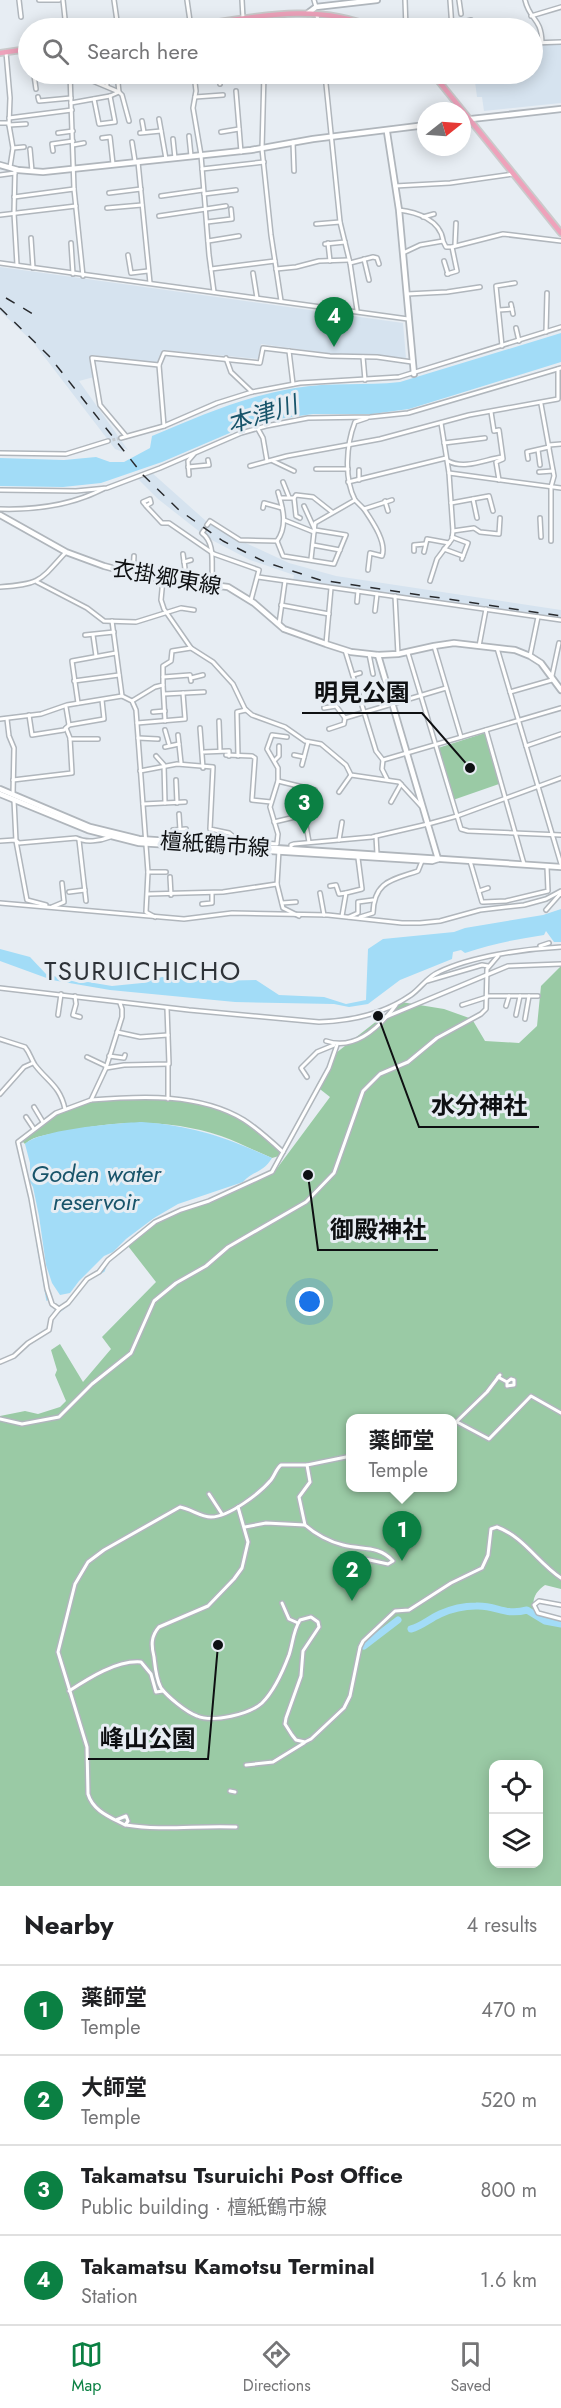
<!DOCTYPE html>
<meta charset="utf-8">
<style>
:root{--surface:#fff;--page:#f2f2f2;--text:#202124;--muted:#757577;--line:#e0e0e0;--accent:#0b8043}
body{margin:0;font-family:Jost,"Noto Sans JP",sans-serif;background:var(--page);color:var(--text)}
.controls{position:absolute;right:18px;bottom:18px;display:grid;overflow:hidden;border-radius:12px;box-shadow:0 3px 15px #0003}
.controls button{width:54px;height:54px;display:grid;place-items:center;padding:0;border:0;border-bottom:2px solid var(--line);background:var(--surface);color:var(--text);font:30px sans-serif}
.compass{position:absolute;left:417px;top:102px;width:54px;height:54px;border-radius:50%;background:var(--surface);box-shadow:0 3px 15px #0003;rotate:73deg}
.you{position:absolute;left:310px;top:1302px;width:21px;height:21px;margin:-15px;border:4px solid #fff;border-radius:50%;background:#1a73e8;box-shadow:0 0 0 9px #1a73e833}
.badge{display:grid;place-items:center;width:39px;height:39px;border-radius:50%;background:var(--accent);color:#fff;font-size:20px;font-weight:700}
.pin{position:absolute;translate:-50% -50px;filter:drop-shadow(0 2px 3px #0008)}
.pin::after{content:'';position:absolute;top:32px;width:21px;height:18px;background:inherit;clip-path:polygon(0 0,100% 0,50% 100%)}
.popup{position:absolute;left:346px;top:1414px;width:111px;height:78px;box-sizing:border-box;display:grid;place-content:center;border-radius:12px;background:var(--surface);filter:drop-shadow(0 2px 4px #0005);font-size:20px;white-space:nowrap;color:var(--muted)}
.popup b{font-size:22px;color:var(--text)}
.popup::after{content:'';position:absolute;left:50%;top:100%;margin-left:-12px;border:12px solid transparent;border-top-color:var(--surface)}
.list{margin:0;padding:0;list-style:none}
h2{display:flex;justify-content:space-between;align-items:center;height:78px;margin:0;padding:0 24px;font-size:26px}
h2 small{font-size:20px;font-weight:400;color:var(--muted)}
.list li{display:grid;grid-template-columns:39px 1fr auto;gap:18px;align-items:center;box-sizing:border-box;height:90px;padding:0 24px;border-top:2px solid var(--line)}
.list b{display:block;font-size:22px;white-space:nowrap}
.list p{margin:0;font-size:20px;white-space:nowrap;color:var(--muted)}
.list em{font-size:20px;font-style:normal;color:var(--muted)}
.icon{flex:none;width:33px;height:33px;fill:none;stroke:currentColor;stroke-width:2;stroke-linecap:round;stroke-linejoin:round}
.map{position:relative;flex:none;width:561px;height:1886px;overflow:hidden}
.search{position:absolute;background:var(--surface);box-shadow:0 3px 15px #0003;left:18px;right:18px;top:18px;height:66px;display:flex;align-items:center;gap:15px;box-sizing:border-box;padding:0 21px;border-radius:33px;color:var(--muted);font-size:22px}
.sheet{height:438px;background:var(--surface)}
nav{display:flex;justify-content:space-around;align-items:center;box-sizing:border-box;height:84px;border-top:2px solid var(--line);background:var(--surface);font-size:16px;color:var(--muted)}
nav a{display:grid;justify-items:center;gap:3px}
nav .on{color:var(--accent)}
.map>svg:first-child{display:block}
.built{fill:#d6e3ef}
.green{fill:#9acaa5;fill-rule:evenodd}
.water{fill:#a2dcf7}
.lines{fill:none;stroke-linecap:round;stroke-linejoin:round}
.stream{stroke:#a2dcf7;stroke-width:1.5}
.river{stroke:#a2dcf7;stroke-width:7}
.street-tunnel{stroke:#c6ccd1;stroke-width:3;stroke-dasharray:3 1.5;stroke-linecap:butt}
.street-casing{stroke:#b0b6bc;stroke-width:6}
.secondary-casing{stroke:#b0b6bc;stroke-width:8}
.primary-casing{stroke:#cacacb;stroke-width:8}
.street{stroke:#fff;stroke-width:3}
.secondary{stroke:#fff;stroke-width:4.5}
.primary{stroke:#eea2bb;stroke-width:4.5}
.rail{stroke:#282a2d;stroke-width:1.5;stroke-dasharray:10 10;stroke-linecap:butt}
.labels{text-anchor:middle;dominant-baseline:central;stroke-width:6;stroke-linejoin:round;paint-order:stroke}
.street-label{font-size:22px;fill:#0e1012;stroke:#e7edf3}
.water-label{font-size:24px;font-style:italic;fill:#18546a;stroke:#e7edf3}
.quarter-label{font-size:26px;letter-spacing:1.5px;fill:#2e3338;stroke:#e7edf3}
.leader{fill:none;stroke:#0e1012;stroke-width:2}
.callout-dot{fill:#0e1012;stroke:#e7edf3;stroke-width:2}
.callout-label{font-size:24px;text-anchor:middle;font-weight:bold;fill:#0e1012;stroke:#e7edf3;stroke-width:6;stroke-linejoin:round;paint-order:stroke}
</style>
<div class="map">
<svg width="561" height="1886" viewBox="0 0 561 1886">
<rect width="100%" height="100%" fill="#e7edf3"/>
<g class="built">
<polygon points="561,43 561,103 484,111 482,97 477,97 474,74 532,74 533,44"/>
<polygon points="0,267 403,323 406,358 334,354 261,344 258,359 163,350 157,362 154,363 92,355 89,357 94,377 79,381 123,443 128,450 124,448 122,450 123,452 115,449 33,342 0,311"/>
<polygon points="151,472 206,521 208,526 211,525 235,538 289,563 336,576 561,610 561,618 293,580 294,575 250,560 210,539 204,530 200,532 158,499 137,478"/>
</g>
<g class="green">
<polygon points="485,733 499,784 453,800 438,748"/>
<path d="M561,966V1589L545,1585C535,1592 531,1600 535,1612L561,1621V1886H0V1416L25,1411L38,1414L60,1407L66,1401L55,1375L57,1370L51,1350L60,1344L83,1382L111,1349L102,1337L156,1282L128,1246L151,1227L177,1212L228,1194L278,1167L330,1097L316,1086L336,1053L401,1002L444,1009L472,1019L485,1041L519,1043L537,1026L541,986ZM351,1418H453V1488H351ZM494,1764H538V1864H494Z"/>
<path d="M135,1098C169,1100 208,1101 239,1118C254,1126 266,1138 279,1149V1156L272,1158C255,1151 238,1142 221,1136C169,1119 117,1120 65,1132C52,1134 34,1135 25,1144L23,1142L20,1144L19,1141L61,1112L94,1101Z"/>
</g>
<g class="water">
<path d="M561,333V362L409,409L372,414H313L271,420L232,432L162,462L101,483L63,487L0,486V458L64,460L96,457L110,462H124L150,448L152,436C200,416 242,397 295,388C330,382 365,386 400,382Z"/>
<path d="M561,909V942H554L546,931L544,935C517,939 491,944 465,953L461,950L453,952L452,959L400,980L368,1004L349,1007L334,1004L235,1002L110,990L52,980L0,961V949L30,957L46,974L80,983L88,982L112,986L142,983L162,977L214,981L256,980L279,995L324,997L346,1004L366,1000L368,949L383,939L454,932L465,928L543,915Z"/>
<path d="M142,1122C194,1126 225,1137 272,1158C263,1173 254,1170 243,1182L178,1204L154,1218L126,1239L113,1252L104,1256L79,1281L70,1293L60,1295L52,1283L46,1265L39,1216L33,1187L30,1182V1163L25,1144C41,1129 119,1123 142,1122Z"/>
</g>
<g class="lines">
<g class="stream">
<polyline points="37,1243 47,1300"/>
<polyline points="88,1280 104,1271 107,1263"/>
<polyline points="58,1313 68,1305"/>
</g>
<g class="river">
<path d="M411,1629C422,1626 429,1619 440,1614C451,1609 464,1606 476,1606C497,1605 504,1616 527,1610L545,1621L561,1624"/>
<polyline points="364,1646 398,1620"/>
</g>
<polyline class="street-tunnel" points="108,441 121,438"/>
<defs>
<g id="street">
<polyline points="19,0 21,17"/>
<polyline points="39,0 59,0"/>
<polyline points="63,0 66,28"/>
<polyline points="114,0 118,28"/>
<polyline points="187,0 191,28"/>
<polyline points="242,0 243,18"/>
<polyline points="314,0 316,7"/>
<polyline points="405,0 406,28"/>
<polyline points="450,0 452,28"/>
<polyline points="459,0 461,14"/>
<path d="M525,0C530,21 541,17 542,42"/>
<polyline points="317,15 319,28"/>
<polyline points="531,16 561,7"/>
<polyline points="258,17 259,28"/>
<polyline points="452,25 471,20"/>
<polyline points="479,25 480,28"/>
<polyline points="489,28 501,22"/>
<polyline points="532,43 561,42"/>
<polyline points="6,52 10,98 9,125 13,148 10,167"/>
<polyline points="70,74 74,189 83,276"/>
<polyline points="106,74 107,86"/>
<polyline points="117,74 119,92 122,95 129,121"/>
<polyline points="194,74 196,91 193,108 201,155 209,255 214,292"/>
<polyline points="219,74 220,84"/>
<polyline points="240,74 240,81"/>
<polyline points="264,74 262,149 271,235 281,301"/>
<polyline points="325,74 340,222 350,263 357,310"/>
<polyline points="264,79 272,79"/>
<polyline points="52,80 52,74"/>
<polyline points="164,81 194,77"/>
<polyline points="36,89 34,75 39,74"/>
<polyline points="236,91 241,152"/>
<polyline points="38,97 39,101 71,98"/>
<polyline points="195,97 223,95"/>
<polyline points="94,99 99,124 115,122 110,96"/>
<polyline points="71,103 110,96 119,92 76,74"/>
<polyline points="9,118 72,110"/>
<polyline points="159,119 166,159"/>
<polyline points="142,121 144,132"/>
<polyline points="0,123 9,123"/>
<polyline points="9,125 26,124"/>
<polyline points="221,132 239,129"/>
<polyline points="58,133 73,131"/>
<polyline points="140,133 161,131"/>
<polyline points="189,136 191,156"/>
<polyline points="102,138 110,137 113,164"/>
<polyline points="173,139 175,158"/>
<polyline points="132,142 135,161"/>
<polyline points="293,142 294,171"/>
<polyline points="73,145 84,143"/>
<polyline points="13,148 24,147"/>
<polyline points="30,149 32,171"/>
<polyline points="53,151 52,144 73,141"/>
<polyline points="138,162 150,283"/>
<polyline points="15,169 14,213 17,265"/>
<polyline points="202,169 264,162"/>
<polyline points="0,175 15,173"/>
<polyline points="395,186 450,183 513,174"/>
<polyline points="109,193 141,189"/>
<polyline points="204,194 236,190"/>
<polyline points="161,196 203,190"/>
<polyline points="14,197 74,189"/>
<polyline points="107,208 142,205"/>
<path d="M399,210C417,212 440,220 443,240"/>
<polyline points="0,215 76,206"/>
<polyline points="159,216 226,206"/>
<polyline points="423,217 434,214"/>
<polyline points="207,222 232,219 231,209"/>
<polyline points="316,224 340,222"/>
<polyline points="31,238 33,268"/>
<polyline points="208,241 239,236"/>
<polyline points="71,243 73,274"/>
<polyline points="328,243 330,261"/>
<polyline points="325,244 345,242"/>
<polyline points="455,245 456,223"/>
<polyline points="452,247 503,234 561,241"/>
<polyline points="403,253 420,245 443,241 446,247 452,247 457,271 447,274"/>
<polyline points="128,255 131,273 148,271"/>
<polyline points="364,259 369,280"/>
<polyline points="444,261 448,274"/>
<polyline points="0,263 408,319"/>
<polyline points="350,263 373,257 377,258 379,264"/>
<polyline points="211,269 275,261"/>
<polyline points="276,269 296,267 319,261 349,260"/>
<polyline points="253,273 257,298"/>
<polyline points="407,294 447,292 480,287"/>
<polyline points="511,304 513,314"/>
<polyline points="499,310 512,309"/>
<polyline points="516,328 519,341"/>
<polyline points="546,332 547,293"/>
<polyline points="502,346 496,286 515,283"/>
<polyline points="289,351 293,384"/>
<polyline points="363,357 365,380"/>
<polyline points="226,358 231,372 252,392"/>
<polyline points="541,404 554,476 551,487 551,541"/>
<polyline points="491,412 494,431 499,430 503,459 496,462 499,480"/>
<polyline points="164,426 159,365 164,353 260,363 263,348 330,356 377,357 412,362"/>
<polyline points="258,429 263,438 267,461"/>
<polyline points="126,436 100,405 92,358 159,365"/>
<polyline points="121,438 164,426 217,403 252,392 300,383 399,377 561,327"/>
<polyline points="444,443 485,438"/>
<polyline points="549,445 561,444"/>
<polyline points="538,450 540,465"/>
<polyline points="0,453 66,454 108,441"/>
<polyline points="528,459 527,452 549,447"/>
<polyline points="273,461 294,471"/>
<path d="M448,461C465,470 486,459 502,457"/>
<polyline points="250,466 287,456 380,439 469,415 558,399 558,369"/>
<polyline points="188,467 209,465 208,460"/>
<polyline points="316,469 348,469"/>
<polyline points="539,472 553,471"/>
<polyline points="449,473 561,488"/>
<polyline points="189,475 188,461 194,454"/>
<polyline points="359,480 359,470"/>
<polyline points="283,482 289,497"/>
<polyline points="348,482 446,458"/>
<polyline points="0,490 76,491 107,488 160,468 241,433 266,426 308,418 370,417 408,413 561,368"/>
<polyline points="280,498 294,498 296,495 313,497 332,512"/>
<polyline points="294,498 296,516 300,518"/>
<polyline points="473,499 477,518"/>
<polyline points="355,500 364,509 392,500"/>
<polyline points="385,501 388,511"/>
<polyline points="451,503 489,496 493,511"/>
<polyline points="146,506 151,503 150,499 143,502 148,508 162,523 169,523 214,554 259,570 251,600"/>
<polyline points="263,508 264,503 282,508"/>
<path d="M0,509C34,510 72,505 103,489"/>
<path d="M364,509C372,521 387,542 382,556L370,553L368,570"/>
<polyline points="540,518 541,537"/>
<polyline points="284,520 314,532"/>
<path d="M207,525L210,521L240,540L277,541C288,526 283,508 278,492"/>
<path d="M204,530L202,533C217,544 210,567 213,584"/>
<polyline points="453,531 474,528 480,532 499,534 500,518"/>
<polyline points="452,537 468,543 462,559"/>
<polyline points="277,541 283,556 334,564 346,535 315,530 304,506"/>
<polyline points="313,545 340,550"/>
<polyline points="444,549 463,556"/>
<polyline points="414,551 414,545 425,544"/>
<polyline points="424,552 427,539 449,543"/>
<polyline points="183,554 187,583"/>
<path d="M311,559L315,523L355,500C344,479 346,445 355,422L367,418"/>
<polyline points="184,562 191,560"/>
<polyline points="133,573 134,556"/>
<polyline points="258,577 561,620"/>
<polyline points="163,579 161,600 164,609 191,648 213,662 233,684 245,709 252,715 285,727 305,741 321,744 346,765 351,775 399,782 421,806"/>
<polyline points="430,581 437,559 452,539 453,531 449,473 441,423"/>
<polyline points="37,582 87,608 104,621 136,622 181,608 194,610"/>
<path d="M0,587C40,584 39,582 66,552"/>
<polyline points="395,596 398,654"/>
<polyline points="357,602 358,591"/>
<polyline points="281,605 329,614"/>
<polyline points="375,611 377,594"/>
<polyline points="112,621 122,696 132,701 136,710 148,872 146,912 155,917"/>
<polyline points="279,624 285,581"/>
<polyline points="85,635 114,632"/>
<polyline points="93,635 96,656"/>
<polyline points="326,644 331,588"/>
<polyline points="434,646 461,737"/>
<polyline points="479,646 486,609"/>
<polyline points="497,648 561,864"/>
<polyline points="345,650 376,751 383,760 561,708"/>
<polyline points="408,653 461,829 468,831 561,835"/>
<polyline points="369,654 373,674"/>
<polyline points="530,656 538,617"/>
<polyline points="353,675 360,673"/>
<polyline points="552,676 559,643"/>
<polyline points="163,677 190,675 191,681"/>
<polyline points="191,678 203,675"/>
<polyline points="74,681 119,675"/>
<polyline points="163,685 165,721"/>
<polyline points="510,692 552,680"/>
<polyline points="342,693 344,697 358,692"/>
<polyline points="164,694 204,692"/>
<polyline points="132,701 155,687 163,685 163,666 171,661 172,651 191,648"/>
<polyline points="78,703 72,661 116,653"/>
<polyline points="324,708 336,706 345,718"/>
<polyline points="153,712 165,711"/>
<polyline points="29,715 32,735 64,730 69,725 66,707"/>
<polyline points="0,719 41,714 67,705 122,696"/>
<polyline points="7,719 9,736 14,748 13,794"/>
<polyline points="219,721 220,750"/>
<polyline points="137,723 185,719 183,693"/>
<polyline points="69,725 104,719 102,700"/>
<polyline points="200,728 203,768"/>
<polyline points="329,729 344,724 345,718 446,688"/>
<polyline points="165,730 169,744"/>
<polyline points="486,730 524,864"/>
<polyline points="178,735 181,763"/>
<polyline points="138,738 158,739"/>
<polyline points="70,739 98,739"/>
<polyline points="526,746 561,734"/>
<polyline points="165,747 179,744"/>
<polyline points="204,752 229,751 229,756"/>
<polyline points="226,755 252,756 255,758 252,800 271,802"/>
<polyline points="294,755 304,757"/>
<polyline points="156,756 164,765 165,803"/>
<polyline points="238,756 237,712 246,710"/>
<polyline points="275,760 279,756 279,746"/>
<polyline points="383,760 382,769 387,779"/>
<polyline points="302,765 308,742"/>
<polyline points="140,771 177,764 213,767 210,829 229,833 239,841 277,844"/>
<polyline points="13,780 72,773 70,738 66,728"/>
<polyline points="176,780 177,803"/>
<polyline points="278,781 315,790 315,804"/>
<polyline points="339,792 351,775"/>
<polyline points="14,800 16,841 27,900 46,905"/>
<polyline points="391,802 401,784"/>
<polyline points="143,804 185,802"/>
<polyline points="179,814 180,830"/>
<polyline points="304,814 309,842"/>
<polyline points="274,822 312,813"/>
<polyline points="376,836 377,854"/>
<polyline points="79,840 86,901"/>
<polyline points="339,840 342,822"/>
<path d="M0,841L15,840L19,843L76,838C86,843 100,841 110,837"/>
<polyline points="174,841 173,830 186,829"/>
<polyline points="277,843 278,834 270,807 278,781 278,768 267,749 272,735 287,737"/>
<polyline points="291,849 291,845 294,844 372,837 428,824 457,816 561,778"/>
<polyline points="279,850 277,884 283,908 299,916"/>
<polyline points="470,861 482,902 484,902 506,901 548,891 547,867"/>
<polyline points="148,872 166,872"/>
<polyline points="170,877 171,895"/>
<polyline points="330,886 336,885 339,894 346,893"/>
<polyline points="479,891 488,888"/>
<polyline points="69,892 85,890"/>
<polyline points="320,893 324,915"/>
<polyline points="148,894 223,892 277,884"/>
<polyline points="0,903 184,919 232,913 328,915 402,923 420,923 440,921 480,910 524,905 546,899 561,891"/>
<polyline points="282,903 296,902"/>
<polyline points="202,904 212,903 212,893"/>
<polyline points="52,907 64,902 62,883"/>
<polyline points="546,910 561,893"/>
<polyline points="342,916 346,893 362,889 358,858"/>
<polyline points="349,917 358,913 358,902 373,900"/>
<path d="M360,917L373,913C374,881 392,880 418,871L422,861"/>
<polyline points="540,946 549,943"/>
<polyline points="427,981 482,965 488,966"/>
<path d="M0,988L189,1010L319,1022C351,1021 384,1014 411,995C421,988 427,977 439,972C472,956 524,949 561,947"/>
<polyline points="75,996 76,1004 73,1015 80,1017"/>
<polyline points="487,996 538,996"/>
<polyline points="120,1003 122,1009 122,1017 106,1068 91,1100 56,1113 18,1142 31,1198 47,1289 52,1304 59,1309 68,1303 87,1279 99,1272 108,1260 155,1222 181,1210 209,1201 272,1172 329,1068 337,1045"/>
<polyline points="462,1005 487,997"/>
<polyline points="506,1006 509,996"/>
<polyline points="58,1015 61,994"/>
<polyline points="516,1015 520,996"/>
<polyline points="386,1017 508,966 561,964"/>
<polyline points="525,1019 529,996"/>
<polyline points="117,1032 140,1037 168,1035"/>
<path d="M0,1039L25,1047C30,1053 31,1059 35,1065C48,1082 60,1086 65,1109"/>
<path d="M326,1041C355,1051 379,1028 396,1005"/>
<polyline points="109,1056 124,1058 125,1055"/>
<polyline points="87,1057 106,1066"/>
<polyline points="106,1068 124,1065 169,1064 167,1008"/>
<polyline points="307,1077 301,1068 317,1052 334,1045"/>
<polyline points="0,1094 24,1067 33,1063"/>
<polyline points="168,1099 168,1064"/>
<path d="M91,1100C141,1096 200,1093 244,1120C258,1129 271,1141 283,1152"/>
<polyline points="34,1107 43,1122"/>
<polyline points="26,1117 34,1129"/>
<polyline points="0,1362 14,1356 28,1343 49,1330 51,1319 59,1309"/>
<polyline points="498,1377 507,1382 511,1379 514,1380 514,1385 507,1386 507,1382"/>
<polyline points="0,1419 22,1424 59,1417 92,1384 131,1353 154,1301 176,1283 206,1266 228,1247 306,1202 334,1173 363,1091 380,1074 408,1062 437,1038 481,1014 486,1009 487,969 498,956"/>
<polyline points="457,1422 489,1439 531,1396 561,1413"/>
<polyline points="453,1425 487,1392 500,1375"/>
<path d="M307,1465L310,1482L299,1497L305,1525C315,1534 330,1542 343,1545C361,1550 379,1545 393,1561L388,1564L365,1559"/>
<polyline points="209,1494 222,1514"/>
<path d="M238,1507L248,1542L242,1568L234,1579L208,1606L159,1627C151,1636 151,1645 154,1657C155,1666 156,1679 161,1688C168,1697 186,1712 197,1716C213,1723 250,1714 262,1703C275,1690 283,1671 289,1655C293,1643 293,1631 300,1620L311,1617L318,1622L319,1627L303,1651L301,1676L286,1718L285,1724L292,1735L296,1740L305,1742L311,1739L344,1708L350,1696L360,1647L363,1641L395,1611L409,1610L451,1583L482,1568L488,1555L491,1529L497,1527C524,1537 538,1563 561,1578"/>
<polyline points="245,1527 266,1523 305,1525"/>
<polyline points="282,1603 289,1619 298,1623"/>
<polyline points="561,1605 539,1601 534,1605 538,1613 561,1619"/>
<path d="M69,1691C89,1678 117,1660 141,1662L151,1674L156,1692L163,1691"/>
<polyline points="246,1765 273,1762 304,1743"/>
<polyline points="230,1791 235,1792"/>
<path d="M116,1820L126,1816L128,1821L125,1825C110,1817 93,1811 88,1794L87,1747L58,1652L75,1584L88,1562L104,1550L180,1507C191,1509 201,1517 211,1517C229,1517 260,1493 271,1480C275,1475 276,1469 281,1465H307L351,1456"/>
<path d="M126,1825C163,1831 199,1825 236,1827"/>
</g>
<g id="secondary">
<polyline points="308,13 316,7 377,0"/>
<polyline points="462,120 561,109"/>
<polyline points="387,132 399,210 414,374"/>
<polyline points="0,165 18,170 43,172 251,150 313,139 426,125"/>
<polyline points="0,515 66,552 104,566 145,577 228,587 254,603 284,629 326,644 351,652 378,655 398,654 434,646 454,643 515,650 530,656 541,663 561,690"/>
<polyline points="378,655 438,859"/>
<polyline points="0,789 90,827 139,839 561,867"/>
<polyline points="0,794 88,830 139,843 432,861 438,859"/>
</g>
<g id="primary">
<path d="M178,28C243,20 312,0 374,28"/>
<polyline points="0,53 28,49"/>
<polyline points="433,74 561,233"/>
</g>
</defs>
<use href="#street" class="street-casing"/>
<use href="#secondary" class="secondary-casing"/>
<use href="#primary" class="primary-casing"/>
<use href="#street" class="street"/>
<use href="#secondary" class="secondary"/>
<use href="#primary" class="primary"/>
<g class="rail">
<polyline points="6,298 38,317"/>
<polyline points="0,308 49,356 143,475 179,510 223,541 265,562 320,580 561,616"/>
</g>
</g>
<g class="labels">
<g class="street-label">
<text transform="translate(167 577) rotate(10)">衣掛郷東線</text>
<text transform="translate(215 844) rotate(4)">檀紙鶴市線</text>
</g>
<g class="water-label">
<text transform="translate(262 414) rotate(-17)">本津川</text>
<text x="96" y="1173">Goden water<tspan x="96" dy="28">reservoir</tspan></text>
</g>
<g class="quarter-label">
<text x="143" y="971">TSURUICHICHO</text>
</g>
</g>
<path class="leader" d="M470 768L422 713H302M378 1016L419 1127H539M308 1175L318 1250H438M218 1645L208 1759H88"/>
<g class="callout-dot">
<circle cx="470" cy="768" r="6"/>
<circle cx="378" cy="1016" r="6"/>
<circle cx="308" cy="1175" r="6"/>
<circle cx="218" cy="1645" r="6"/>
</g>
<g class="callout-label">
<text x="362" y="701">明見公園</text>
<text x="479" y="1114">水分神社</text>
<text x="378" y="1238">御殿神社</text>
<text x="148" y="1747">峰山公園</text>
</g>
</svg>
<div class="controls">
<button><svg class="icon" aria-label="locate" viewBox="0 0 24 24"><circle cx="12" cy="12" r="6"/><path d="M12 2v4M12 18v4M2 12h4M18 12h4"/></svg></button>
<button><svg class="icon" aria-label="layers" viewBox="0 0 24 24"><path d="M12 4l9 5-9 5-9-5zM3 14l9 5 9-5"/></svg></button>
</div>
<svg class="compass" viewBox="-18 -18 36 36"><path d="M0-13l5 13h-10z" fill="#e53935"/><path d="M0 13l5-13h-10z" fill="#757577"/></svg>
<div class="you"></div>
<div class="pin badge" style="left:402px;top:1561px">1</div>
<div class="popup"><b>薬師堂</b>Temple</div>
<div class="pin badge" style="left:352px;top:1601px">2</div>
<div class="pin badge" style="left:304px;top:834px">3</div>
<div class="pin badge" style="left:334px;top:347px">4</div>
<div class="search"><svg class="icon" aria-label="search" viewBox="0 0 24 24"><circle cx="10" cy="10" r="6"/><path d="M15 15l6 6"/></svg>Search here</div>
</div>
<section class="sheet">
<h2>Nearby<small>4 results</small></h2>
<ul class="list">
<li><span class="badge">1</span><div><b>薬師堂</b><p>Temple</p></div><em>470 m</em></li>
<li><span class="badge">2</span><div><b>大師堂</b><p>Temple</p></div><em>520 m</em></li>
<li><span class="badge">3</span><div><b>Takamatsu Tsuruichi Post Office</b><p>Public building · 檀紙鶴市線</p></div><em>800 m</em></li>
<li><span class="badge">4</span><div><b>Takamatsu Kamotsu Terminal</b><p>Station</p></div><em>1.6 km</em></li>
</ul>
</section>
<nav>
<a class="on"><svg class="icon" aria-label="map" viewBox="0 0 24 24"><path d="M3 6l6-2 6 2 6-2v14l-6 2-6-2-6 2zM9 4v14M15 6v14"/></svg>Map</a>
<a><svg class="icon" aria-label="directions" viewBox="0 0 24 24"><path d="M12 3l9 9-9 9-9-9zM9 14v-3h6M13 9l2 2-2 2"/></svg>Directions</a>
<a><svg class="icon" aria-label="saved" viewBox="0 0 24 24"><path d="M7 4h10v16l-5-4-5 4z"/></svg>Saved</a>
</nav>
